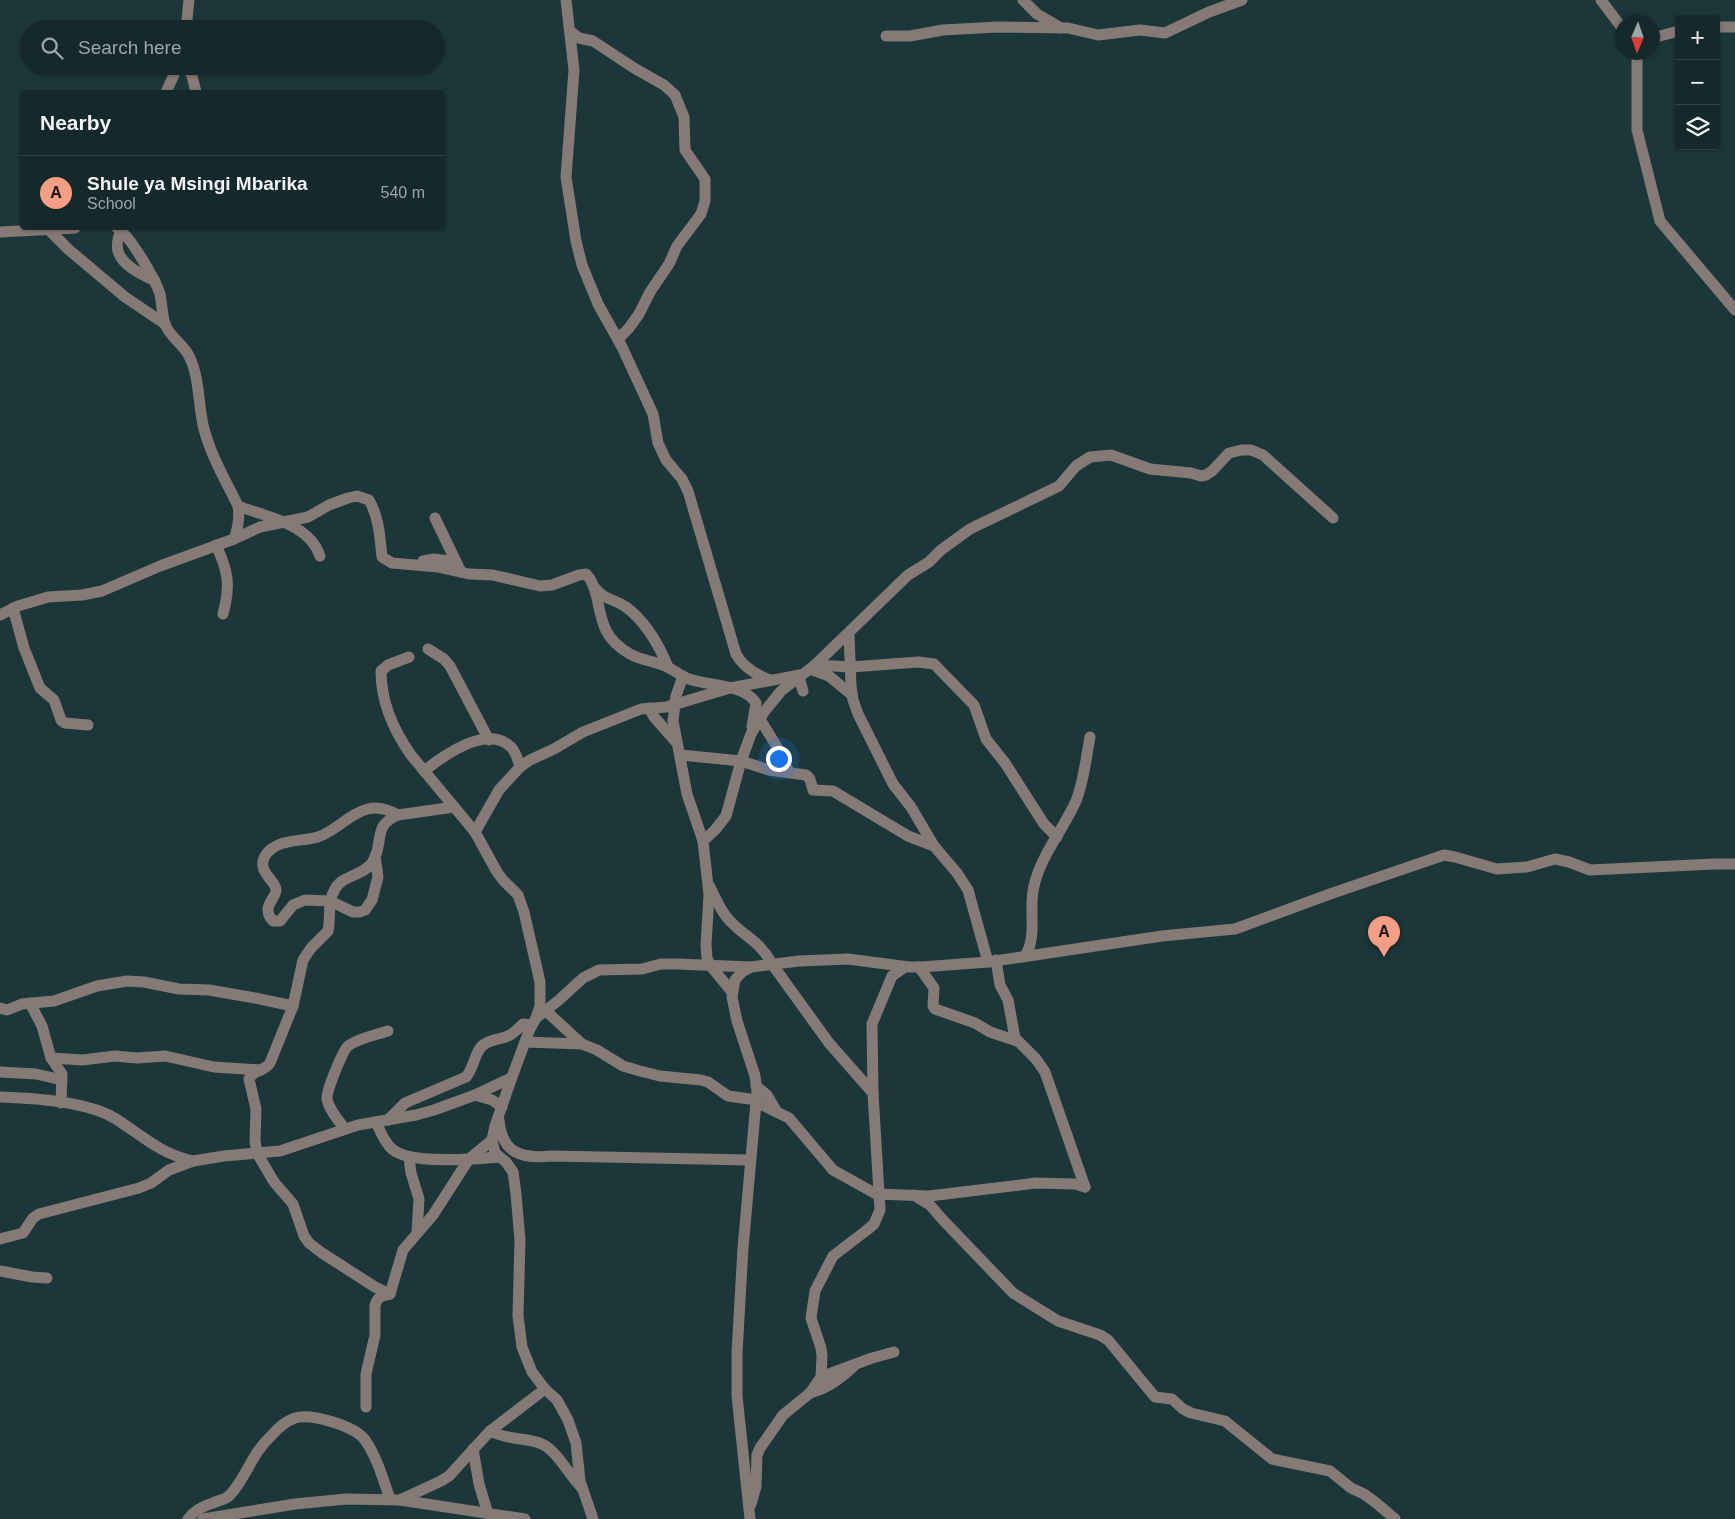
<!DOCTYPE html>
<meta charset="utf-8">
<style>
:root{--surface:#15292c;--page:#1e3134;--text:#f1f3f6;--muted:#9da6a9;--line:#344548;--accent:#f49e86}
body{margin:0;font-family:Arial,sans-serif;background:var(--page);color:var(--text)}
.controls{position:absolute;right:15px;top:15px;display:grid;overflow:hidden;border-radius:5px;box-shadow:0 1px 4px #0004}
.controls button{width:45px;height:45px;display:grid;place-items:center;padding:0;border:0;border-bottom:1px solid var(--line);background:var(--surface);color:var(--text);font:25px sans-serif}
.compass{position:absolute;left:1615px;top:15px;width:45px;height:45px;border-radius:50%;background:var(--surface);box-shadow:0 1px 4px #0004;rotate:182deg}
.you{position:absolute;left:778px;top:758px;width:18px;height:18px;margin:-12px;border:4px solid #fff;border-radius:50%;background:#1a73e8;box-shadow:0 0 0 8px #1a73e833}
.badge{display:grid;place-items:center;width:32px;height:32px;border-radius:50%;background:var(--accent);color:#111;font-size:16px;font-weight:700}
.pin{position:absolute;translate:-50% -41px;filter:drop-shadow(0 1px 2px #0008)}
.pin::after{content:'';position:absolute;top:26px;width:18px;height:15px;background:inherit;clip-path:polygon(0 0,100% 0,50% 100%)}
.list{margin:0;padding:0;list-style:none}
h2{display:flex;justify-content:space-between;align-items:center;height:65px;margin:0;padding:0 20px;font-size:21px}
h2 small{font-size:16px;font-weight:400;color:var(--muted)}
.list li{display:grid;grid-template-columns:32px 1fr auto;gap:15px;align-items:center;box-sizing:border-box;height:75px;padding:0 20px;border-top:1px solid var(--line)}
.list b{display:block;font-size:19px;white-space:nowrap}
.list p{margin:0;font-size:16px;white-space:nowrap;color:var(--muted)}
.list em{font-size:16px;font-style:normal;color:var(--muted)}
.icon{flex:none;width:28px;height:28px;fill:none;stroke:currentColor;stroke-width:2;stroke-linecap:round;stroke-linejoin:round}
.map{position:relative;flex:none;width:1735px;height:1519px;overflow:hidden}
.search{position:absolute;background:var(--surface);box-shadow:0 1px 4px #0004;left:20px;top:20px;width:425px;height:55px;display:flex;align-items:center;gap:12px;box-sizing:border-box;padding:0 18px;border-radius:28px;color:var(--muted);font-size:19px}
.panel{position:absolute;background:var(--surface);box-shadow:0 1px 4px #0004;left:20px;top:90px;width:425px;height:140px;border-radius:5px}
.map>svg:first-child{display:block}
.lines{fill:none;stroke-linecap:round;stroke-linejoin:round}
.minor{stroke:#867a77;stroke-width:11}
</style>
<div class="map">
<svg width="1735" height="1519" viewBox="0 0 1735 1519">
<rect width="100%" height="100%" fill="#1c373a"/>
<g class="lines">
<g class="minor">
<path d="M566,0L574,70L566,177L576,241L582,265L598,304L622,347L653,414L658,443L666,460L682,479L688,491L736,654C743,667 757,675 770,680"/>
<polyline points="1023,0 1037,14 1061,28"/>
<polyline points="1601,0 1622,28"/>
<polyline points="1716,27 1735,27"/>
<polyline points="186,29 189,0"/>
<polyline points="571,32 579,38 593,41 634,68 664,85 675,95 684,117 685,150 705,179 705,201 701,214 677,246 669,264 650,292 639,314 629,328 618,339"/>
<polyline points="886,36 910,36 943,30 997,27 1068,28 1098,35 1140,30 1165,33 1209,12 1242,0"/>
<polyline points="1652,38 1679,31"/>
<polyline points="1637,52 1637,130 1660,221 1735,310"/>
<polyline points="187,66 192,76 196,92"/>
<polyline points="166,92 178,66"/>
<path d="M122,228C119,234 116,244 118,251C122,266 143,275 155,281"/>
<polyline points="49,230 68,249 125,297 165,324"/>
<polyline points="0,232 75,228"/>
<path d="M238,506C266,517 309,523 320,556"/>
<polyline points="435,518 461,572"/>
<path d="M234,539L260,527L308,517L329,505L348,498L357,496L369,500C379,517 380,538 382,557L392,563L438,567L469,574L493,575L540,586L552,585L579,575L586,574C592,580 595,589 597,598C602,624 605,640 630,654C642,661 657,661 669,668C676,671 682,677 689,679C709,686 744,684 756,703L752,727"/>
<path d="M216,545C228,571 231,585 223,614"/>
<polyline points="423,561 434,559 456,562"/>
<path d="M594,587C605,601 613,598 626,607C646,622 659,645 668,667"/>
<polyline points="13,608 24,648 40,688 54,700 61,720 65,723 88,725"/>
<path d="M0,615L18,606L48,597L82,595L102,591L160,566L234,539C238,528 240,517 238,506C226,481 211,456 204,429C198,406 200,380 190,358C185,345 170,338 165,324C162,315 162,304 160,294C155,279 130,235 117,228"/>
<polyline points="849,634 851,686 853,700 858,714 893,784 911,807 934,846 957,873 968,890 988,962"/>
<polyline points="428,649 444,659 450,666 489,740"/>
<path d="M409,657L388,665L381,671C381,701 394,731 411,755L475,832L497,872L503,880L518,895L524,912L540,982V1006L536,1018L529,1031L512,1077L495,1126L492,1140L495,1153L506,1162L513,1172L516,1194L520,1240L518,1316L522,1347L532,1372L545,1389L557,1400L568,1420L576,1443L580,1481L593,1519"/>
<polyline points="815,665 851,667 918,662 934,664 974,705 986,739 1005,763 1044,824 1057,837"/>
<polyline points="810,669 829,676 852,695"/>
<polyline points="683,676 676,696 673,721 687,794 703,841"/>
<polyline points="799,677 803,691"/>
<polyline points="649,708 654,717 677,743"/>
<polyline points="758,713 760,719 777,747 789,772"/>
<polyline points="681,755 741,761 769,770 806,775 810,779 813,790 833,791 908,836 934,846"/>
<path d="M424,771C443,756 487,724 511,747C516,752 518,760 520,767"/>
<polyline points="475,832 499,790 520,767 530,760 554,749 583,732 641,709 666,707 730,688 800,675"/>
<path d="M375,856L378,877L372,900L365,910L360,912H353L330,901L305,900L293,905L280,921H273C260,907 276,899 276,890C276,880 256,872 265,856C276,838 302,842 318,837C336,831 350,813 368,809C379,806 389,810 398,815"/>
<path d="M710,887C716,899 721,912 730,921C746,938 760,941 772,964L829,1043L873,1093"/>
<path d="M1025,956C1038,936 1028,909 1034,886C1041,855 1063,830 1076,801C1084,781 1086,758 1090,737"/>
<polyline points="996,960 1000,985 1008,1000 1015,1038 1036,1059 1045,1072 1085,1187"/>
<polyline points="919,967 934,988 933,1006 935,1009 975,1023 990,1032 1017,1041"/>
<polyline points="732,992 710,965 707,958 706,945 709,895 703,841 715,830 726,816 741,761 751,734 764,712 781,691 815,665 908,575 929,562 941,550 970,529 1059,486 1076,466 1090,457 1111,455 1150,469 1191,473 1201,476 1206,475 1212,471 1229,453 1242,450 1251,450 1263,455 1333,518"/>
<polyline points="30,1003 42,1026 51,1058 62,1074 61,1103"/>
<polyline points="0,1008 7,1010 22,1004 54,1001 97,986 127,981 144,982 179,989 209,990 255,998 293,1006"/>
<polyline points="546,1011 582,1044"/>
<polyline points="536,1018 559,1000 583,978 599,970 642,969 661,964 677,964 751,967"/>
<polyline points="525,1042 582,1044 597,1050 623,1066 640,1071 660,1076 701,1080 708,1082 728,1096 757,1100"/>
<polyline points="51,1058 82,1060 115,1056 137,1058 165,1056 214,1067 261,1070"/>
<polyline points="0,1072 36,1074 62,1080"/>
<polyline points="756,1086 767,1095 777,1112"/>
<polyline points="475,1095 492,1100 502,1107"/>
<path d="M0,1097C33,1098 88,1101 116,1119C144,1137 159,1153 193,1161"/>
<polyline points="756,1102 789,1118 833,1170 876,1194 929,1196 1036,1183 1075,1184 1085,1187"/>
<path d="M388,1120L405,1103L466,1077C474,1068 474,1054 482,1046C489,1039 499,1040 508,1036C514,1034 518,1028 523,1024L532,1025"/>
<path d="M499,1120C502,1154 522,1159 552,1156L750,1160"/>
<path d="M376,1122C380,1131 384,1142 392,1149C410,1165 475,1159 499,1157"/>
<path d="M345,1129C339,1121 329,1110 327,1099C325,1094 343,1050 348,1046C359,1038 376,1035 388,1031"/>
<polyline points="409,1157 411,1173 419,1199 417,1232"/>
<polyline points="914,1195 930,1205 943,1220 1013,1293 1058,1321 1100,1335 1108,1340 1155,1397 1172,1399 1183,1409 1191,1413 1225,1421 1272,1459 1330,1471 1351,1488 1364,1494 1375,1502 1395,1519"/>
<polyline points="0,1239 23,1233 33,1218 39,1214 139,1188 151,1183 169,1170 193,1161 224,1156 280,1151 358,1125 416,1115 434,1110 475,1095 511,1078"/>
<polyline points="0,1271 32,1277 47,1278"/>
<path d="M390,1294L375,1287L322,1253L309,1243L304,1236L293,1204L274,1182L257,1153L255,1141L256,1109L249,1079C253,1070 265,1071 270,1063L293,1006L303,960L311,948L328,931C331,917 327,902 335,889C342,875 363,876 372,863C385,844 371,826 398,815L454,807"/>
<polyline points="821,1377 872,1358 894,1352"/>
<path d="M810,1393C828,1388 840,1379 853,1367"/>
<path d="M366,1407V1374L375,1335V1305C378,1296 382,1296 390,1294L403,1250L433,1215L469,1159L492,1140"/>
<path d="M490,1431C509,1441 527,1437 542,1444C557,1451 569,1475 581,1487"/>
<polyline points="473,1449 479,1484 488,1514"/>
<polyline points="400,1500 441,1481 449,1476 490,1431 545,1389"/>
<polyline points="751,1504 756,1487 757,1455 760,1448 783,1415 810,1393 821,1377 822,1356 821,1348 811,1318 815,1291 833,1256 867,1230 874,1224 880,1210 873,1093 872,1024 892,976 905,967"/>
<path d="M188,1519C194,1511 203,1506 213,1503C219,1500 225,1500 230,1495C246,1478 252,1453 271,1436C277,1429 286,1421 295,1418C311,1413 355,1426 365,1440C377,1457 383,1479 390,1499"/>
<polyline points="203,1519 295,1504 346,1499 400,1500 525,1519"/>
<polyline points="750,1519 737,1396 737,1353 743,1248 757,1091 755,1076 737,1021 732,997 735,980 742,972 751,967 799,961 848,959 909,967 921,967 988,962 1162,936 1235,929 1330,894 1444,855 1455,857 1497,869 1527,867 1555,859 1569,862 1590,870 1714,864 1735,864"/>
</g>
</g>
</svg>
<div class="controls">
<button>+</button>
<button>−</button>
<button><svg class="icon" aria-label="layers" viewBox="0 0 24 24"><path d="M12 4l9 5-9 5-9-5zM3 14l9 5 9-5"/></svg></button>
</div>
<svg class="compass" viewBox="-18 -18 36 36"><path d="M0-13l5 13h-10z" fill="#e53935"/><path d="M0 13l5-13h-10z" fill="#9da6a9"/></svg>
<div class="you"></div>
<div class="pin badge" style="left:1384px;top:957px">A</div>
<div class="search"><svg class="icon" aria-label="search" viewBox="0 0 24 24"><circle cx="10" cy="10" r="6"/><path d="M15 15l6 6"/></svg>Search here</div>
<section class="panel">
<h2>Nearby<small></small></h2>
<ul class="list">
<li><span class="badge">A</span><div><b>Shule ya Msingi Mbarika</b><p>School</p></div><em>540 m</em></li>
</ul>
</section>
</div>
